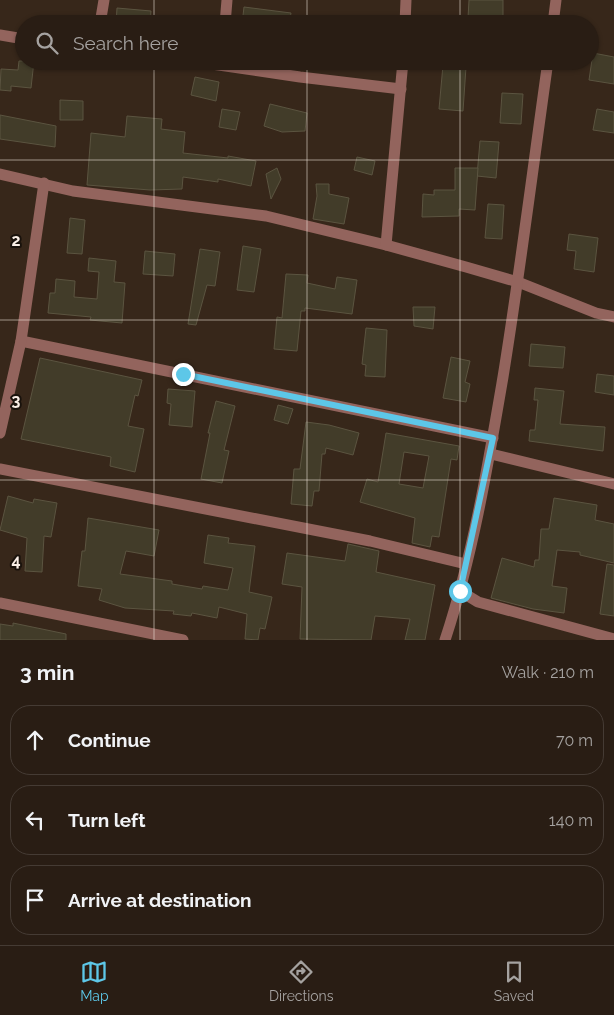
<!DOCTYPE html>
<meta charset="utf-8">
<style>
:root{--surface:#291d14;--page:#352a22;--text:#f1f3f6;--muted:#a5a2a0;--line:#453b34;--accent:#5dc7e8}
body{margin:0;font-family:Raleway,sans-serif;background:var(--page);color:var(--text)}
.stop{position:absolute;width:15px;height:15px;margin:-11px;border:4px solid #5dc7e8;border-radius:50%;background:#fff}
.stop.end{background:#5dc7e8;border-color:#fff;box-shadow:0 1px 5px #0008}
.list{margin:0;padding:0;list-style:none}
h2{display:flex;justify-content:space-between;align-items:center;height:65px;margin:0;padding:0 20px;font-size:21px}
h2 small{font-size:16px;font-weight:400;color:var(--muted)}
.list li{display:grid;grid-template-columns:32px 1fr auto;gap:15px;align-items:center;box-sizing:border-box;height:70px;margin:0 10px 10px;padding:0 10px;border:1px solid var(--line);border-radius:20px}
.list b{display:block;font-size:19px;white-space:nowrap}
.list em{font-size:16px;font-style:normal;color:var(--muted)}
.icon{flex:none;width:28px;height:28px;fill:none;stroke:currentColor;stroke-width:2;stroke-linecap:round;stroke-linejoin:round}
.map{position:relative;flex:none;width:614px;height:640px;overflow:hidden}
.search{position:absolute;background:var(--surface);box-shadow:0 1px 4px #0004;left:15px;right:15px;top:15px;height:55px;display:flex;align-items:center;gap:12px;box-sizing:border-box;padding:0 18px;border-radius:28px;color:var(--muted);font-size:19px}
.sheet{height:305px;background:var(--surface)}
nav{display:flex;justify-content:space-around;align-items:center;box-sizing:border-box;height:70px;border-top:1px solid var(--line);background:var(--surface);font-size:14px;color:var(--muted)}
nav a{display:grid;justify-items:center;gap:2px}
nav .on{color:var(--accent)}
.map>svg:first-child{display:block}
.building{fill:#423c29;stroke:#5b5440;fill-rule:evenodd}
.lines{fill:none;stroke-linecap:round;stroke-linejoin:round}
.street{stroke:#93645d;stroke-width:11}
.route{stroke:#5dc7e8;stroke-width:6}
.grid{fill:none;stroke:#f9eee6;stroke-width:1;stroke-opacity:0.55}
.grid-label{font-size:16px;text-anchor:middle;font-weight:bold;fill:#f9eee6;stroke:#19120c;stroke-width:4;stroke-linejoin:round;paint-order:stroke}
</style>
<div class="map">
<svg width="614" height="640" viewBox="0 0 614 640">
<rect width="100%" height="100%" fill="#37271a"/>
<g class="building">
<polygon points="469,0 503,0 503,24 488,24 488,19 468,18"/>
<polygon points="244,7 291,13 289,24 242,24"/>
<polygon points="117,8 151,11 150,24 116,24"/>
<polygon points="593,53 614,57 614,84 589,80"/>
<polygon points="19,61 34,61 31,88 11,86 11,91 0,90 1,69 18,70"/>
<polygon points="443,65 466,67 463,111 439,109"/>
<polygon points="195,77 219,82 216,101 191,95"/>
<polygon points="502,93 523,94 521,124 500,123"/>
<polygon points="60,100 83,101 83,120 60,120"/>
<polygon points="270,104 307,113 305,131 282,132 264,126"/>
<polygon points="222,109 240,112 236,130 219,127"/>
<polygon points="597,109 614,112 614,133 593,130"/>
<polygon points="0,115 56,126 55,147 0,139"/>
<polygon points="127,116 162,119 161,129 185,132 183,153 228,158 228,156 256,161 251,186 218,179 218,182 183,177 182,189 150,190 87,185 91,133 125,137"/>
<polygon points="480,141 499,142 496,178 477,176"/>
<polygon points="357,157 375,161 372,175 354,170"/>
<polygon points="277,168 281,179 271,199 266,174"/>
<polygon points="455,168 478,168 475,210 459,209 459,216 422,217 423,194 434,195 434,190 455,190"/>
<polygon points="316,184 329,184 329,194 349,198 344,224 313,219 317,196"/>
<polygon points="488,204 504,205 502,239 485,238"/>
<polygon points="70,218 85,220 82,254 67,253"/>
<polygon points="569,234 598,238 594,272 574,269 576,251 567,250"/>
<polygon points="243,246 261,249 254,292 237,290"/>
<polygon points="200,249 220,252 215,286 207,285 196,325 188,324"/>
<polygon points="145,251 175,254 173,276 143,274"/>
<polygon points="89,258 116,261 114,282 125,283 122,323 90,320 91,317 48,313 50,293 55,293 56,279 75,281 74,297 97,299 99,272 88,271"/>
<polygon points="286,274 308,275 307,283 335,289 337,277 357,280 352,314 305,308 305,311 301,311 297,351 274,349 277,317 282,318"/>
<polygon points="413,307 435,307 433,329 414,326"/>
<polygon points="366,328 387,330 385,377 365,376 366,365 362,364"/>
<polygon points="531,344 565,347 563,368 529,366"/>
<polygon points="451,357 470,361 465,382 470,384 466,402 443,398"/>
<polygon points="40,358 142,380 138,396 135,395 128,426 144,429 135,472 110,466 111,457 21,439"/>
<polygon points="597,374 614,376 614,395 595,392"/>
<polygon points="535,388 564,391 560,424 605,427 603,451 529,441 530,430 535,430 538,400 534,400"/>
<polygon points="168,389 195,391 192,427 169,425 171,404 167,403"/>
<polygon points="216,401 235,406 224,450 229,451 222,483 201,479 210,433 208,433"/>
<polygon points="278,405 293,409 288,424 274,420"/>
<polygon points="306,422 329,425 359,433 353,455 326,448 325,454 322,454 319,491 314,491 312,506 291,504 294,469 300,469"/>
<path d="M386,433L459,446L457,460L451,459L439,537L432,536L430,547L412,543L415,518L360,502L367,479L378,482ZM404,452L429,456L423,488L399,484Z"/>
<polygon points="8,496 33,503 34,499 57,503 51,537 44,536 42,572 25,571 27,538 0,530"/>
<polygon points="554,498 597,505 595,520 614,524 614,563 580,555 580,552 557,550 552,586 567,588 564,613 533,609 491,598 502,558 534,567 535,560 539,560 541,529 549,529"/>
<polygon points="88,518 159,530 154,556 126,551 120,574 172,581 172,584 202,589 203,586 228,590 233,568 204,563 208,535 229,538 228,543 255,546 249,592 272,597 265,629 260,628 258,640 245,639 247,614 219,607 217,618 192,613 191,616 173,614 174,611 125,608 99,600 102,589 78,586 82,551 85,551"/>
<polygon points="348,544 379,551 376,572 435,585 425,640 405,640 410,619 375,616 371,640 300,639 302,587 282,584 287,553 345,561"/>
<polygon points="607,564 614,565 614,616 600,614"/>
<polygon points="13,623 66,634 66,640 0,640 0,624 13,626"/>
</g>
<g class="lines">
<g class="street">
<polyline points="100,24 104,0"/>
<polyline points="225,24 227,0"/>
<polyline points="405,24 406,0"/>
<polyline points="553,24 556,0"/>
<polyline points="0,35 24,39"/>
<polyline points="191,61 300,77 401,89"/>
<polyline points="0,174 73,191 266,216 386,245 466,267 518,282 596,313 614,317"/>
<polyline points="386,245 403,61"/>
<polyline points="21,341 493,438"/>
<polyline points="0,433 21,341 44,183"/>
<polyline points="491,454 614,484"/>
<polyline points="0,469 370,541 466,564"/>
<polyline points="460,591 478,602 614,639"/>
<polyline points="0,603 183,640"/>
<path d="M445,640C473,555 488,465 503,377C520,272 533,167 548,61"/>
</g>
</g>
<g class="lines">
<polyline class="route" points="183,374 493,438 460,591"/>
</g>
<path class="grid" d="M154,0V24M307,0V24M460,0V24M154,61V640M307,61V640M460,61V640M0,160H614M0,320H614M0,480H614"/>
<g class="grid-label">
<text x="16" y="246">2</text>
<text x="16" y="406">3</text>
<text x="16" y="566">4</text>
</g>
</svg>
<div class="stop" style="left:460px;top:591px"></div>
<div class="stop end" style="left:183px;top:374px"></div>
<div class="search"><svg class="icon" aria-label="search" viewBox="0 0 24 24"><circle cx="10" cy="10" r="6"/><path d="M15 15l6 6"/></svg>Search here</div>
</div>
<section class="sheet">
<h2>3 min<small>Walk · 210 m</small></h2>
<ul class="list">
<li><svg class="icon" aria-label="ahead" viewBox="0 0 24 24"><path d="M12 20V5M6 11l6-6 6 6"/></svg><div><b>Continue</b></div><em>70 m</em></li>
<li><svg class="icon" aria-label="left" viewBox="0 0 24 24"><path d="M17 20v-9H6M10 6l-5 5 5 5"/></svg><div><b>Turn left</b></div><em>140 m</em></li>
<li><svg class="icon" aria-label="arrive" viewBox="0 0 24 24"><path d="M6 21V4h12l-3 4 3 4H6"/></svg><div><b>Arrive at destination</b></div></li>
</ul>
</section>
<nav>
<a class="on"><svg class="icon" aria-label="map" viewBox="0 0 24 24"><path d="M3 6l6-2 6 2 6-2v14l-6 2-6-2-6 2zM9 4v14M15 6v14"/></svg>Map</a>
<a><svg class="icon" aria-label="directions" viewBox="0 0 24 24"><path d="M12 3l9 9-9 9-9-9zM9 14v-3h6M13 9l2 2-2 2"/></svg>Directions</a>
<a><svg class="icon" aria-label="saved" viewBox="0 0 24 24"><path d="M7 4h10v16l-5-4-5 4z"/></svg>Saved</a>
</nav>
